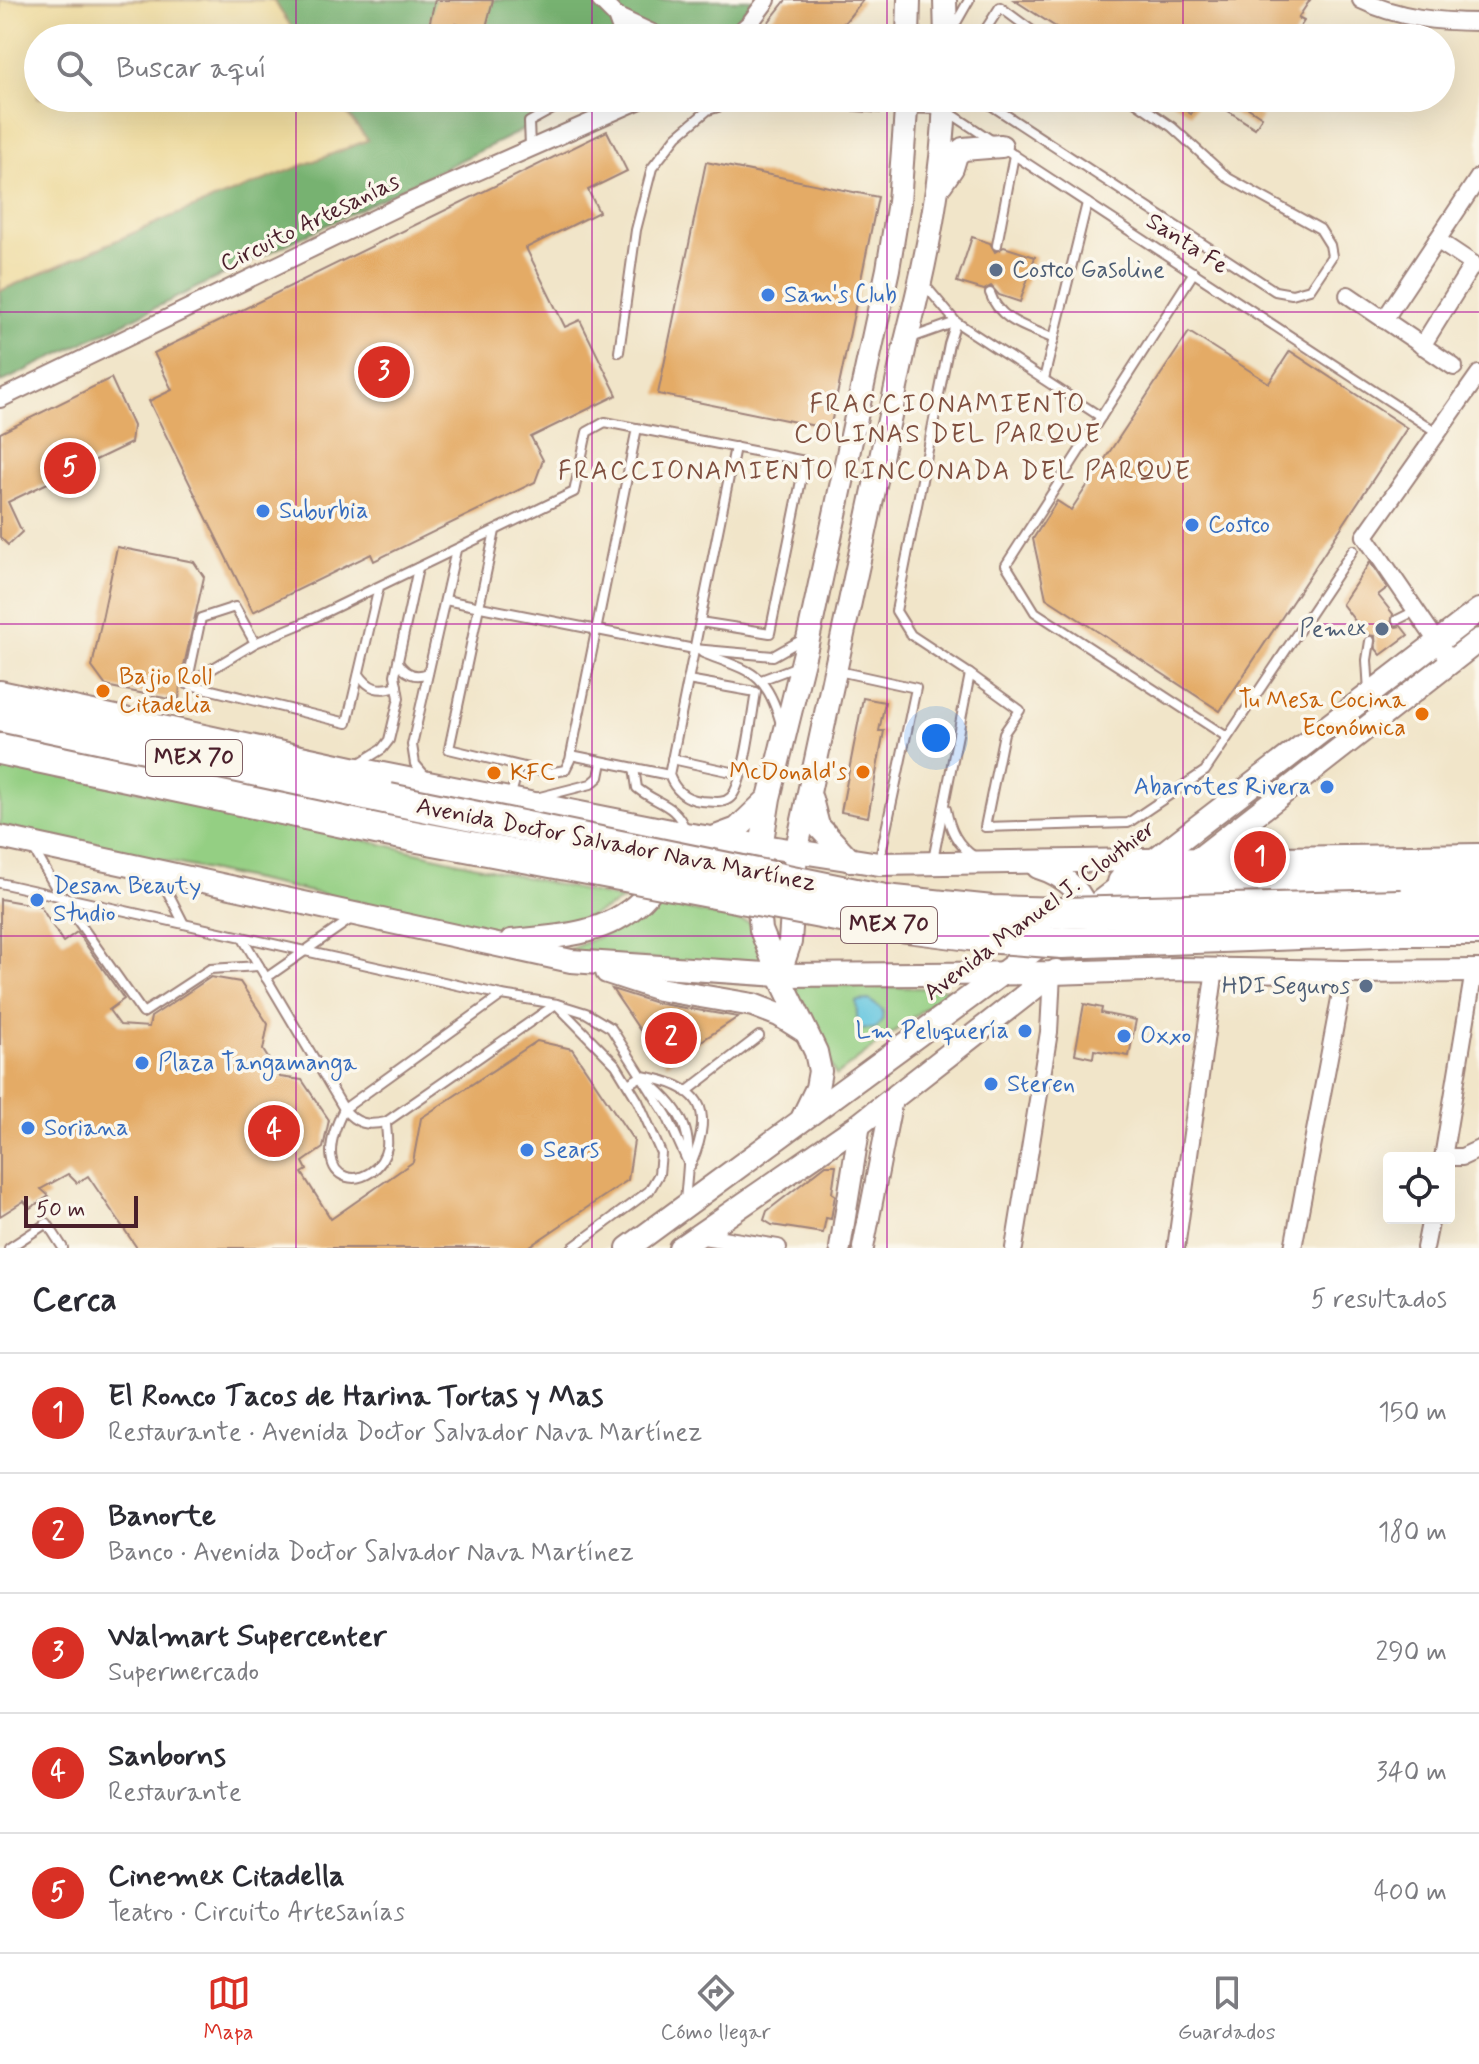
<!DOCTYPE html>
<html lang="es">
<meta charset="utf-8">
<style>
:root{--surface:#fff;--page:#f2f2f3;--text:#2b2b33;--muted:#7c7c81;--line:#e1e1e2;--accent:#d93025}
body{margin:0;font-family:Mynerve,sans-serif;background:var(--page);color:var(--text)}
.controls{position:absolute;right:24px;bottom:24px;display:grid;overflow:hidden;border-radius:8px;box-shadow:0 8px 32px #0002}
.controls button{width:72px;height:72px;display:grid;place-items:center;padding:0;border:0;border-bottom:2px solid var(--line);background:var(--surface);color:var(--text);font:40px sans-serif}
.scale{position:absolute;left:24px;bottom:20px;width:114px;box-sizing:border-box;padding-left:8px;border:4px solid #4a1f2b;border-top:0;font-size:22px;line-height:28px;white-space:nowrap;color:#4a1f2b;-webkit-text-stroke:6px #fbf7ec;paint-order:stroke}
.you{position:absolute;left:936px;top:738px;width:28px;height:28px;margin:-20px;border:6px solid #fff;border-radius:50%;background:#1a73e8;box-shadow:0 0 0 12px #1a73e833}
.badge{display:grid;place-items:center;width:52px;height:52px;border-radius:50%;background:var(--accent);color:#fff;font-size:26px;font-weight:700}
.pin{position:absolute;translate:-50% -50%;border:4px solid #fff;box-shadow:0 2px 8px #0006}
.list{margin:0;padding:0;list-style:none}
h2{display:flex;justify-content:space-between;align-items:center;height:104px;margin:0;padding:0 32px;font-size:34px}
h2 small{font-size:26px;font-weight:400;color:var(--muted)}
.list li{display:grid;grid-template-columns:52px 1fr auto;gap:24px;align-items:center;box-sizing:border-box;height:120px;padding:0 32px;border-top:2px solid var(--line)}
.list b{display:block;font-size:30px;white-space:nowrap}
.list p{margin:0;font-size:26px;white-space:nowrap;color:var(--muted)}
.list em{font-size:26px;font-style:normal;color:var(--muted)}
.icon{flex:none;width:44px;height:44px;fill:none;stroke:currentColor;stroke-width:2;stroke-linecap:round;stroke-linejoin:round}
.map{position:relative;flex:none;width:1479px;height:1248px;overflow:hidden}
.search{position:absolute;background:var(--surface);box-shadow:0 8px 32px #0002;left:24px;right:24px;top:24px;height:88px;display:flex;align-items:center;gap:20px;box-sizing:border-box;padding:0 28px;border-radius:44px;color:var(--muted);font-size:30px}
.sheet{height:704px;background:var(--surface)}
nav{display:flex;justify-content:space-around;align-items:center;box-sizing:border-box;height:112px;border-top:2px solid var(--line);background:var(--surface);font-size:22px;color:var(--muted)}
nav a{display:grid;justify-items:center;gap:4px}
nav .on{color:var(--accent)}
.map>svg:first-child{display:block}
.green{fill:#94cf83;stroke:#6f7757;stroke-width:2}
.forest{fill:#77b271;stroke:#60684e;stroke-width:2}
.sand{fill:#eeda9e;stroke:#9c7c64;stroke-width:2}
.water{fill:#61c5df;stroke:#567285;stroke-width:2}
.building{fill:#e4ab66}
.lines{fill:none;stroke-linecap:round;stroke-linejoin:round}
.service-casing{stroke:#9e827a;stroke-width:12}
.minor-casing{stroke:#9e827a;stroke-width:20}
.tertiary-casing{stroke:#9e827a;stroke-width:24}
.secondary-casing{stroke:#9e827a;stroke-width:26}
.motorway-casing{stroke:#9e827a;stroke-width:34}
.service{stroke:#fff;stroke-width:8}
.minor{stroke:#fff;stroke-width:16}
.tertiary{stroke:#fff;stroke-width:20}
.secondary{stroke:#fff;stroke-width:22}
.motorway{stroke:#fff;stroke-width:30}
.motorway-bridge-casing{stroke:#9e827a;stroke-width:34;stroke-linecap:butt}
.motorway-bridge{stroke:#fff;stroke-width:30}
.grid{fill:none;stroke:#b5179e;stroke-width:2;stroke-opacity:0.55}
.service-dot{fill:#5c6f8a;stroke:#fbf7ec;stroke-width:3}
.shop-dot{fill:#3f7fe0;stroke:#fbf7ec;stroke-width:3}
.food-dot{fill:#e8710a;stroke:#fbf7ec;stroke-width:3}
.labels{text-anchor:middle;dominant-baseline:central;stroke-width:7;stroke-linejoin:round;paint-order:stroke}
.shield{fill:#fbf7ec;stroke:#7f6065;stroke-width:2}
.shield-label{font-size:22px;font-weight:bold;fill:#4a1f2b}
.street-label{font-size:24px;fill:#4a1f2b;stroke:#fbf7ec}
.service-label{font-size:24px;fill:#4e5e75;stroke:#fbf7ec;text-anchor:end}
.shop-label{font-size:24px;fill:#366cbe;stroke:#fbf7ec;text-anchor:start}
.food-label{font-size:24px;fill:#c56008;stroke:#fbf7ec;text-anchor:start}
.neighbourhood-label{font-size:26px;letter-spacing:2px;fill:#805040;stroke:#fbf7ec}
</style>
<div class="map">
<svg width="1479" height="1248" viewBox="0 0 1479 1248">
<rect width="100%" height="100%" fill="#fbf7ec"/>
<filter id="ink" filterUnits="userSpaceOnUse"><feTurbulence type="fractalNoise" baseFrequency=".0125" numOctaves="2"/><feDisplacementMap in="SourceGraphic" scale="16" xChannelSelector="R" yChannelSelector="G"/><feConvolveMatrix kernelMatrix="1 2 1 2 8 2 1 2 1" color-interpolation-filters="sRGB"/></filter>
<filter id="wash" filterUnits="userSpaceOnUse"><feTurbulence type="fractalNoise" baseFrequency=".006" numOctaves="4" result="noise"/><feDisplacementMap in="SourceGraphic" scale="32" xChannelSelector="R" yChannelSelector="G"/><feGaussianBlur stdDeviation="1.8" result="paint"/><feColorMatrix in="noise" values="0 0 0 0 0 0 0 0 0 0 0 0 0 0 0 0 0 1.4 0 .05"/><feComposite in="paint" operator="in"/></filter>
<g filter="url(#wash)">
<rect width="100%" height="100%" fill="#f1e5c9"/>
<g class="green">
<polygon points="0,761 259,816 624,900 576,923 510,934 0,826"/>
<polygon points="654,902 755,924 764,961 668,961 566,951 622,927"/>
<polygon points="792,984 950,989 836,1076"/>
</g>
<g class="forest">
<polygon points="273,0 753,0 723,38 299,38"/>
<polygon points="334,98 589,98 0,383 0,291 170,217 351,145 363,134"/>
</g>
<polygon class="sand" points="0,0 273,0 299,38 38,38 38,98 334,98 368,140 170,217 0,291"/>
<polygon class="water" points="869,1000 883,1010 882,1021 875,1029 858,1028 856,1001"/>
<g id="blocks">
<g class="building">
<polygon points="435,0 493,0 485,31 455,24 452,38 426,38"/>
<polygon points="786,0 863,0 846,21 826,38 756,38"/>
<polygon points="1014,0 1310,0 1298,18 1304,21 1293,38 1073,38"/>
<polygon points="1167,98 1201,98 1191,114"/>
<polygon points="1208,98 1233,98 1262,117 1255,128"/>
<polygon points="607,131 627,171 588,190 599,212 526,248 565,327 580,320 617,395 531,437 543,460 535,482 374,561 371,554 253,612 149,401 172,390 154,353"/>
<polygon points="706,162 878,197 830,429 658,394"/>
<polygon points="972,237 990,243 995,252 1004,247 1035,257 1020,302 999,295 991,286 984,290 957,282"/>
<polygon points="1189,332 1269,383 1290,351 1407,428 1220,711 1046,598 1033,539 1057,501 1071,510"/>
<polygon points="111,378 133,426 131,443 8,502 22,532 8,545 0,537 0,433"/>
<polygon points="117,547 194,562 204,577 180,683 179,701 106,686 92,667"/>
<polygon points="1370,562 1387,588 1378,595 1393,614 1391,624 1396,627 1401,626 1408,635 1381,655 1376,649 1375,636 1366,635 1342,604"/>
<polygon points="863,698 885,702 879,731 884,731 868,817 841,812"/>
<polygon points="0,899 40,906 63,942 77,932 124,999 109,1010 120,1025 149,1027 151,1017 211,977 240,982 268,1024 263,1050 280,1077 302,1080 329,1120 323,1148 303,1162 307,1170 302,1173 331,1219 413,1162 421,1118 537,1041 572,1049 634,1141 628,1180 527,1248 137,1248 88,1176 77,1183 68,1174 41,1189 49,1196 30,1208 24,1201 0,1216"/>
<polygon points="612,989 656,1003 738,1017 666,1064 651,1040 648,1042"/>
<polygon points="1084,1004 1102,1008 1101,1013 1136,1020 1129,1056 1094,1050 1093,1058 1075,1054"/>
<polygon points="826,1165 836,1165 832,1193 835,1195 831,1219 826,1218 823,1233 772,1225 764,1220 767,1211"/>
</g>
</g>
</g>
<g filter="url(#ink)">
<use href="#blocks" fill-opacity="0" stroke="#9e827a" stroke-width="2"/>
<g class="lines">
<defs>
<g id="service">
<polyline points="952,30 969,0"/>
<polyline points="980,38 1000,7 1042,38"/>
<polyline points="980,98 1275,291 1292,294 1310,289 1332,256 1330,245 1320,229 1228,178 1172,127 1130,98"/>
<polyline points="530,146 529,122 573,98"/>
<polyline points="997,245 1014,155"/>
<polyline points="1194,272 1006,565 1035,612 1227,737"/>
<polyline points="924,284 956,322 1101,417"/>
<path d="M990,293C1000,322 1028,327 1054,339"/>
<polyline points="911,338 956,322"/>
<polyline points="619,352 636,230 652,168 677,136 708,110 748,98 884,108 944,109 1438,433"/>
<polyline points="1044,379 1087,203"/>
<polyline points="495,531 449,749 549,773 565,770 570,760 637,428"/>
<polyline points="379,587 347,723 187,684 255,643 301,624 574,492 587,432 605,422 805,461 770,633 700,622"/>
<polyline points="445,600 694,649 773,656 803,639"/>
<polyline points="1397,620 1415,611"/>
<path d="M703,653C751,672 766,671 781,724"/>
<path d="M398,662C405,674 416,678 428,673"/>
<polyline points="838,671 916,688 879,863"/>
<path d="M359,674C369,689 379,692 397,686"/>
<polyline points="970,674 1020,710 1004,733 985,827 1128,823 1205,771 1353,550"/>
<path d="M688,680L756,692C752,714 744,784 731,797C723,805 711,801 701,801C684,799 675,790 669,775L735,447"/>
<polyline points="761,680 798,666"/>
<polyline points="187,684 201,618 235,607 255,643"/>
<polyline points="1369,692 1367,660 1370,641"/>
<polyline points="571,755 669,775"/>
<polyline points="672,759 741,774"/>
<polyline points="358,764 382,749 389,740 399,698 395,675 418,568"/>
<path d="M634,768L637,788C658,805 675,803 685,829"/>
<polyline points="427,778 415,764 412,745 456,550"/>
<polyline points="510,798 519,766"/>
<polyline points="536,798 591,784 599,777 602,762"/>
<path d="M946,809C950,830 957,845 975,857"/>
<polyline points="33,848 61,897 143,1013 210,969 259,966"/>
<polyline points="933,860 970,674 911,635 896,611 949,344 956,322"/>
<polyline points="159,875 184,924"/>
<polyline points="0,883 502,995 557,1004 586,1013 611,1028 667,1116 690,1167"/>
<path d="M242,937L344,1109C356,1124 367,1126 386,1122L556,1004"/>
<polyline points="266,978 351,919"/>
<polyline points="557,1005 616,1065 638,1101 661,1153 659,1174 649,1191 572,1248"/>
<path d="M645,1079C697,1122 690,1141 685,1201"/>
<path d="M628,1084L642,1076C700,1086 715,1107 692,1162"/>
<polyline points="686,1092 759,1036"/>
<path d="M386,1122C386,1130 388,1139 387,1147C378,1193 301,1193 344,1109L502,995"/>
<polyline points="9,1248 47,1223 63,1248"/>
</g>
<g id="minor">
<polyline points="600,0 616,16 624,38"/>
<path d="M1361,0C1398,18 1439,22 1479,22"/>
<polyline points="616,16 663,38"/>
<polyline points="733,38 750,23 767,0"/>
<polyline points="1348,295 1454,367"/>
<polyline points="1384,320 1479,177"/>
<polyline points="1422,346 1473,264 1437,240"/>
<polyline points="0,399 404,204 645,98"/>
<polyline points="1451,662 1365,536 1479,374"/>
<polyline points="1443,1157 1462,1157 1479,1149"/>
<polyline points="1443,1158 1474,971"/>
<polyline points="696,1239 697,1235 778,1248"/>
<polyline points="1014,1248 1049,1032 1052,973"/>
<polyline points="1176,1248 1215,969"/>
<polyline points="1293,1248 1345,972"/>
<polyline points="1425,1248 1431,1218"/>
</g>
<g id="tertiary">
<polyline points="840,1248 860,1124"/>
<polyline points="863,1248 892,1099"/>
</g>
<g id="secondary">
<polyline points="945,0 946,38"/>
<polyline points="908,38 909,0"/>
<polyline points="941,184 952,168 956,155 963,149 1001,146"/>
<polyline points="0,692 352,768 686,834 879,864 1479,855"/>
<polyline points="811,799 818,826 850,860"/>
<polyline points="0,837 571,961 779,975 1052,973 1179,969 1345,972 1479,971"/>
<polyline points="713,838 737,829 768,799"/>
<polyline points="1196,861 1479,640"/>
<path d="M1038,867C1067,876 1083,892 1092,922"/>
<polyline points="1084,914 1479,610"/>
<path d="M511,941C557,937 607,935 641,901C651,891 659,884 657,869"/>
<polyline points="607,972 659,989 753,1005 779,1015 806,1032"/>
<path d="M779,975L790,942L796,853L906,341C926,262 943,179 945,98"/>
<polyline points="803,1117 817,1088 820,1071 816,1052 779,975 761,930 757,887 761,847 769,798 807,644 888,269 899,202 907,98"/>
<polyline points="628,1248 1049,939"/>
<polyline points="680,1248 860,1124 1056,971"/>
</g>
<g id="motorway">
<polyline points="0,716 389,799"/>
<polyline points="0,749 381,830"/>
<polyline points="1123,883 1479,878"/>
<polyline points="1402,905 1479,902"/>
<polyline points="1405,930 1479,930"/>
</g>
</defs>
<use href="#service" class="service-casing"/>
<use href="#minor" class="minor-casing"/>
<use href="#tertiary" class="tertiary-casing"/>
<use href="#secondary" class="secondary-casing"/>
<use href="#motorway" class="motorway-casing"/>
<use href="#service" class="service"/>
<use href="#minor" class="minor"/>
<use href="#tertiary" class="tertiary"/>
<use href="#secondary" class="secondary"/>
<use href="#motorway" class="motorway"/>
<defs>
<g id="motorway-bridge">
<polyline points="389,799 885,900 992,911 1063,913 1402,905"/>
<polyline points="381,830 868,922 985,937 1062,943 1405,930"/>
</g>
</defs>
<use href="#motorway-bridge" class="motorway-bridge-casing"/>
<use href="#motorway-bridge" class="motorway-bridge"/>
</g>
</g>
<path class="grid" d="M296,0V38M592,0V38M887,0V38M1183,0V38M296,98V1248M592,98V1248M887,98V1248M1183,98V1248M0,312H1479M0,624H1479M0,936H1479"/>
<g class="service-dot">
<circle cx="996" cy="270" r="8"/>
<circle cx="1382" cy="629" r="8"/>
<circle cx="1366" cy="986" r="8"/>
</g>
<g class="shop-dot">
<circle cx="768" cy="295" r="8"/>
<circle cx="263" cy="511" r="8"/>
<circle cx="1192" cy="525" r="8"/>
<circle cx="1327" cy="787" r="8"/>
<circle cx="37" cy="900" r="8"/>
<circle cx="1025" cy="1031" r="8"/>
<circle cx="1124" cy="1036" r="8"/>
<circle cx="142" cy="1063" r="8"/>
<circle cx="991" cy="1084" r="8"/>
<circle cx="28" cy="1128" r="8"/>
<circle cx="527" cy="1150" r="8"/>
</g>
<g class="food-dot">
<circle cx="103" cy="691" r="8"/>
<circle cx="1422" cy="714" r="8"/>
<circle cx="863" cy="772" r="8"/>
<circle cx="494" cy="773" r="8"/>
</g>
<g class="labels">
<g class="shield">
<rect x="146" y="740" width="96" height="36" rx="6"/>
<rect x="841" y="907" width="96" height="36" rx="6"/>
</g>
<g class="shield-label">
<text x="194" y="758">MEX 70</text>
<text x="889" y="925">MEX 70</text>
</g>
<g class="street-label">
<text transform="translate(310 223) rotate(-26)">Circuito Artesanías</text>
<text transform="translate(1187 244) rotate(33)">Santa Fe</text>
<text transform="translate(616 845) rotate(11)">Avenida Doctor Salvador Nava Martínez</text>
<text transform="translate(1040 911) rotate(-37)">Avenida Manuel J. Clouthier</text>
</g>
<g class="service-label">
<text x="1012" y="270" text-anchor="start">Costco Gasoline</text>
<text x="1366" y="629">Pemex</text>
<text x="1350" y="986">HDI Seguros</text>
</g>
<g class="shop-label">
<text x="784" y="295">Sam's Club</text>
<text x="279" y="511">Suburbia</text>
<text x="1208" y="525">Costco</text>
<text x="1311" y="787" text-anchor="end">Abarrotes Rivera</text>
<text x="53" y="886">Desan Beauty<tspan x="53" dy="28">Studio</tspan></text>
<text x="1009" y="1031" text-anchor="end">Lm Peluquería</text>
<text x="1140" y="1036">Oxxo</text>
<text x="158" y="1063">Plaza Tangamanga</text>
<text x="1007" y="1084">Steren</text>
<text x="44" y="1128">Soriana</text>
<text x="543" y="1150">Sears</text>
</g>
<g class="food-label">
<text x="119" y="677">Bajio Roll<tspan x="119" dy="28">Citadelia</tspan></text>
<text x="1406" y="700" text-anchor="end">Tu Mesa Cocina<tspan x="1406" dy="28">Económica</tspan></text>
<text x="847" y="772" text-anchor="end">McDonald's</text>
<text x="510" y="773">KFC</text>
</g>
<g class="neighbourhood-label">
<text x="948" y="405">FRACCIONAMIENTO<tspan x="948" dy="30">COLINAS DEL PARQUE</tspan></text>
<text x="875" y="472">FRACCIONAMIENTO RINCONADA DEL PARQUE</text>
</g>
</g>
</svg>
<div class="controls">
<button><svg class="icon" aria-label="locate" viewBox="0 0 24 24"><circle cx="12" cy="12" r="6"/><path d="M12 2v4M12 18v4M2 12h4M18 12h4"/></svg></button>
</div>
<div class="scale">50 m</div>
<div class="you"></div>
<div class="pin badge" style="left:1260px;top:857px">1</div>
<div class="pin badge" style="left:671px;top:1038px">2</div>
<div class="pin badge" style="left:384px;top:372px">3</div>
<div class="pin badge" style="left:274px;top:1131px">4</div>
<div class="pin badge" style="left:70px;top:468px">5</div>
<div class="search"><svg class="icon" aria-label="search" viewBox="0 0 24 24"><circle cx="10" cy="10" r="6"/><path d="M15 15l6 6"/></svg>Buscar aquí</div>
</div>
<section class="sheet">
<h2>Cerca<small>5 resultados</small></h2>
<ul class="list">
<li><span class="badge">1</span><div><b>El Ronco Tacos de Harina Tortas y Mas</b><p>Restaurante · Avenida Doctor Salvador Nava Martínez</p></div><em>150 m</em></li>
<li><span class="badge">2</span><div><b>Banorte</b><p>Banco · Avenida Doctor Salvador Nava Martínez</p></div><em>180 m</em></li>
<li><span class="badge">3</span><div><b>Walmart Supercenter</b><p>Supermercado</p></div><em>290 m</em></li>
<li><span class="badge">4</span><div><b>Sanborns</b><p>Restaurante</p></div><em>340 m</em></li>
<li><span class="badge">5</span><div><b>Cinemex Citadella</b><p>Teatro · Circuito Artesanías</p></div><em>400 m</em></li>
</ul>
</section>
<nav>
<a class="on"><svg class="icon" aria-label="map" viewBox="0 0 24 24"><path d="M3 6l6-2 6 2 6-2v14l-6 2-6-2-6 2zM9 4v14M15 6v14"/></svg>Mapa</a>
<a><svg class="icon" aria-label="directions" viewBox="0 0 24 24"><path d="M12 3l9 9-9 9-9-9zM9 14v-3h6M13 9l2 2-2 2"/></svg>Cómo llegar</a>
<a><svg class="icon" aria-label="saved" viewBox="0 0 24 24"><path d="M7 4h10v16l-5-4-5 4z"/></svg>Guardados</a>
</nav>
